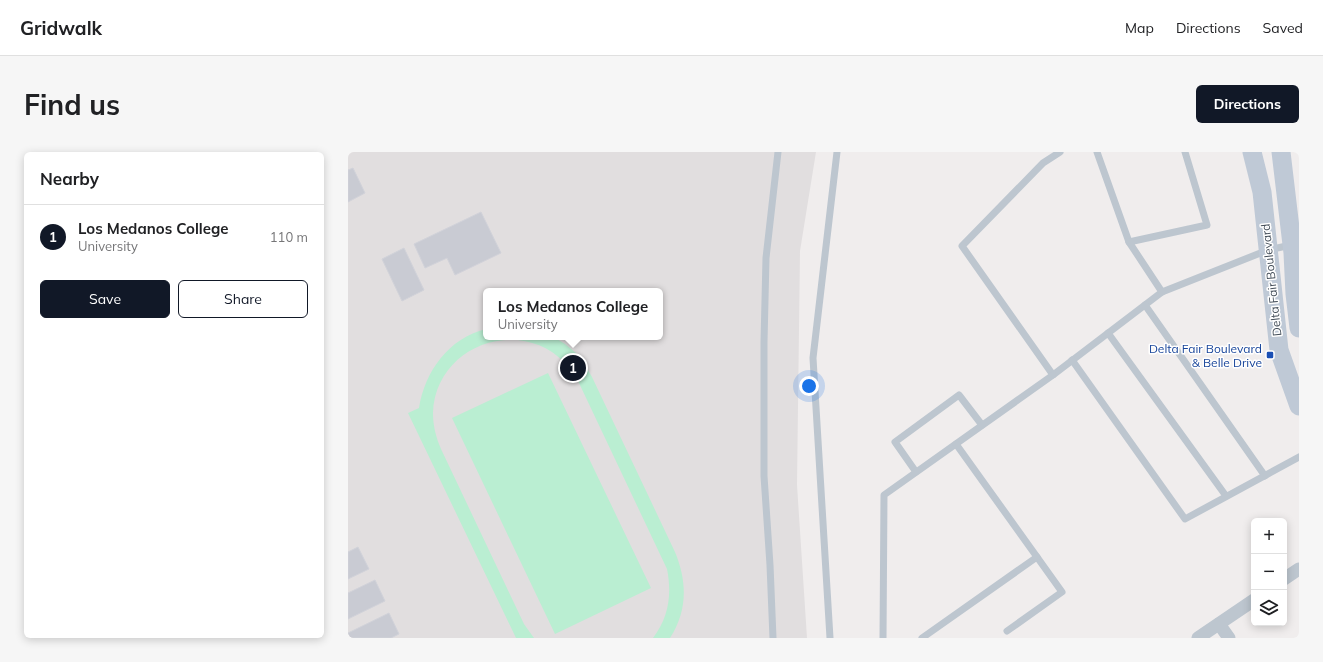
<!DOCTYPE html>
<meta charset="utf-8">
<style>
:root{--surface:#fff;--page:#f6f6f6;--text:#202124;--muted:#757577;--line:#e0e0e0;--accent:#111827}
body{margin:0;font-family:Mulish,sans-serif;background:var(--page);color:var(--text)}
.controls{position:absolute;right:12px;bottom:12px;display:grid;overflow:hidden;border-radius:6px;box-shadow:0 2px 10px #0003}
.controls button{width:36px;height:36px;display:grid;place-items:center;padding:0;border:0;border-bottom:1px solid var(--line);background:var(--surface);color:var(--text);font:20px sans-serif}
.you{position:absolute;left:461px;top:234px;width:14px;height:14px;margin:-10px;border:3px solid #fff;border-radius:50%;background:#1a73e8;box-shadow:0 0 0 6px #1a73e833}
.badge{display:grid;place-items:center;width:26px;height:26px;border-radius:50%;background:var(--accent);color:#fff;font-size:13px;font-weight:700}
.pin{position:absolute;translate:-50% -50%;border:2px solid #fff;box-shadow:0 1px 4px #0006}
.popup{position:absolute;left:135px;top:136px;width:180px;height:52px;box-sizing:border-box;display:grid;place-content:center;border-radius:6px;background:var(--surface);filter:drop-shadow(0 1px 3px #0005);font-size:13px;white-space:nowrap;color:var(--muted)}
.popup b{font-size:15px;color:var(--text)}
.popup::after{content:'';position:absolute;left:50%;top:100%;margin-left:-8px;border:8px solid transparent;border-top-color:var(--surface)}
.list{margin:0;padding:0;list-style:none}
h2{display:flex;justify-content:space-between;align-items:center;height:52px;margin:0;padding:0 16px;font-size:17px}
h2 small{font-size:13px;font-weight:400;color:var(--muted)}
.list li{display:grid;grid-template-columns:26px 1fr auto;gap:12px;align-items:center;box-sizing:border-box;height:64px;padding:0 16px;border-top:1px solid var(--line)}
.list b{display:block;font-size:15px;white-space:nowrap}
.list p{margin:0;font-size:13px;white-space:nowrap;color:var(--muted)}
.list em{font-size:13px;font-style:normal;color:var(--muted)}
.actions{display:flex;gap:8px;padding:12px 16px}
.actions a{flex:1;padding:9px 0;border:1px solid var(--accent);border-radius:6px;text-align:center;font-size:14px;color:var(--accent)}
.actions .main{background:var(--accent);color:#fff}
.icon{flex:none;width:22px;height:22px;fill:none;stroke:currentColor;stroke-width:2;stroke-linecap:round;stroke-linejoin:round}
.map{position:relative;flex:none;width:951px;height:486px;overflow:hidden;border-radius:6px}
header{display:flex;align-items:center;gap:24px;box-sizing:border-box;height:56px;padding:0 20px;background:var(--surface);border-bottom:1px solid var(--line)}
header strong{font-size:19px}
nav{display:flex;gap:22px;margin-inline-start:auto;font-size:14px}
.intro{display:flex;align-items:center;justify-content:space-between;box-sizing:border-box;height:96px;padding:0 24px}
h1{margin:0;font-size:28px}
.button{padding:10px 18px;border-radius:6px;background:var(--accent);color:#fff;font-size:14px;font-weight:700}
main{display:flex;gap:24px;padding:0 24px}
aside{flex:1;background:var(--surface);border-radius:6px;box-shadow:0 2px 10px #0003}
.map>svg:first-child{display:block}
.education{fill:#e1dedf;fill-rule:evenodd}
.park{fill:#baeed2}
.building{fill:#c9cbd3;stroke:#d1d2d9}
.lines{fill:none;stroke-linecap:round;stroke-linejoin:round}
.lane{stroke:#bdc6cf;stroke-width:7}
.street{stroke:#bdc6cf;stroke-width:13}
.secondary{stroke:#bfc9d6;stroke-width:19}
.transit-dot{fill:#1a4fb4;stroke:#fff;stroke-width:1.5}
.labels{text-anchor:middle;dominant-baseline:central;stroke-width:3;stroke-linejoin:round;paint-order:stroke}
.street-label{font-size:12px;fill:#454f5a;stroke:#fff}
.transit-label{font-size:12px;fill:#164399;stroke:#fff;text-anchor:end}
</style>
<header>
<strong>Gridwalk</strong>
<nav><a>Map</a><a>Directions</a><a>Saved</a></nav>
</header>
<div class="intro"><h1>Find us</h1><a class="button">Directions</a></div>
<main>
<aside>
<h2>Nearby<small></small></h2>
<ul class="list">
<li><span class="badge">1</span><div><b>Los Medanos College</b><p>University</p></div><em>110 m</em></li>
</ul>
<div class="actions"><a class="main">Save</a><a>Share</a></div>
</aside>
<div class="map">
<svg width="951" height="486" viewBox="0 0 951 486">
<rect width="100%" height="100%" fill="#f0eded"/>
<path class="education" d="M0,0H468L452,99L449,333L459,486H0ZM138,139H312V185H138Z"/>
<g class="park">
<path d="M138,177V185H206L217,192L228,201L237,213L244,225L327,400C339,429 340,458 322,486H305C321,465 324,442 319,417L231,231C227,224 223,217 217,211C171,163 87,194 85,261C85,274 88,285 93,297L176,472L186,486H168L60,261L71,256C77,219 101,186 138,177Z"/>
<polygon points="200,221 303,436 207,482 104,266"/>
</g>
<g class="building">
<polygon points="5,16 17,41 0,50 0,18"/>
<polygon points="133,60 153,101 107,123 99,106 77,116 66,92"/>
<polygon points="56,96 76,138 54,149 34,107"/>
<polygon points="10,395 21,417 0,427 0,400"/>
<polygon points="27,428 37,449 0,467 0,441"/>
<polygon points="41,461 51,482 43,486 0,486 0,481"/>
</g>
<g class="lines">
<g class="lane">
<polyline points="712,0 695,11 614,94 705,223 814,140 920,98 943,93"/>
<polyline points="749,0 781,90"/>
<polyline points="814,140 781,90 859,73 837,0"/>
<polyline points="797,153 917,324"/>
<polyline points="760,181 878,344"/>
<polyline points="724,208 837,367 951,305"/>
<polyline points="568,320 547,290 611,243 634,273"/>
<polyline points="659,479 714,440 689,405"/>
<polyline points="425,486 422,413 416,324 416,190 418,106 430,0"/>
<polyline points="482,486 465,206 489,0"/>
<polyline points="535,486 536,343 705,223"/>
<polyline points="574,486 689,405 608,292"/>
</g>
<g class="street">
<polyline points="936,427 951,417"/>
<polyline points="871,472 881,486"/>
<polyline points="850,486 906,448"/>
</g>
<g class="secondary">
<polyline points="904,0 914,40 931,198 951,254"/>
<polyline points="933,0 945,101 947,142 951,176"/>
</g>
</g>
<rect class="transit-dot" x="918" y="199" width="8" height="8" rx="2"/>
<g class="labels">
<g class="street-label">
<text transform="translate(923 128) rotate(-96)">Delta Fair Boulevard</text>
</g>
<g class="transit-label">
<text x="914" y="196">Delta Fair Boulevard<tspan x="914" dy="14">&amp; Belle Drive</tspan></text>
</g>
</g>
</svg>
<div class="controls">
<button>+</button>
<button>−</button>
<button><svg class="icon" aria-label="layers" viewBox="0 0 24 24"><path d="M12 4l9 5-9 5-9-5zM3 14l9 5 9-5"/></svg></button>
</div>
<div class="you"></div>
<div class="pin badge" style="left:225px;top:216px">1</div>
<div class="popup"><b>Los Medanos College</b>University</div>
</div>
</main>
